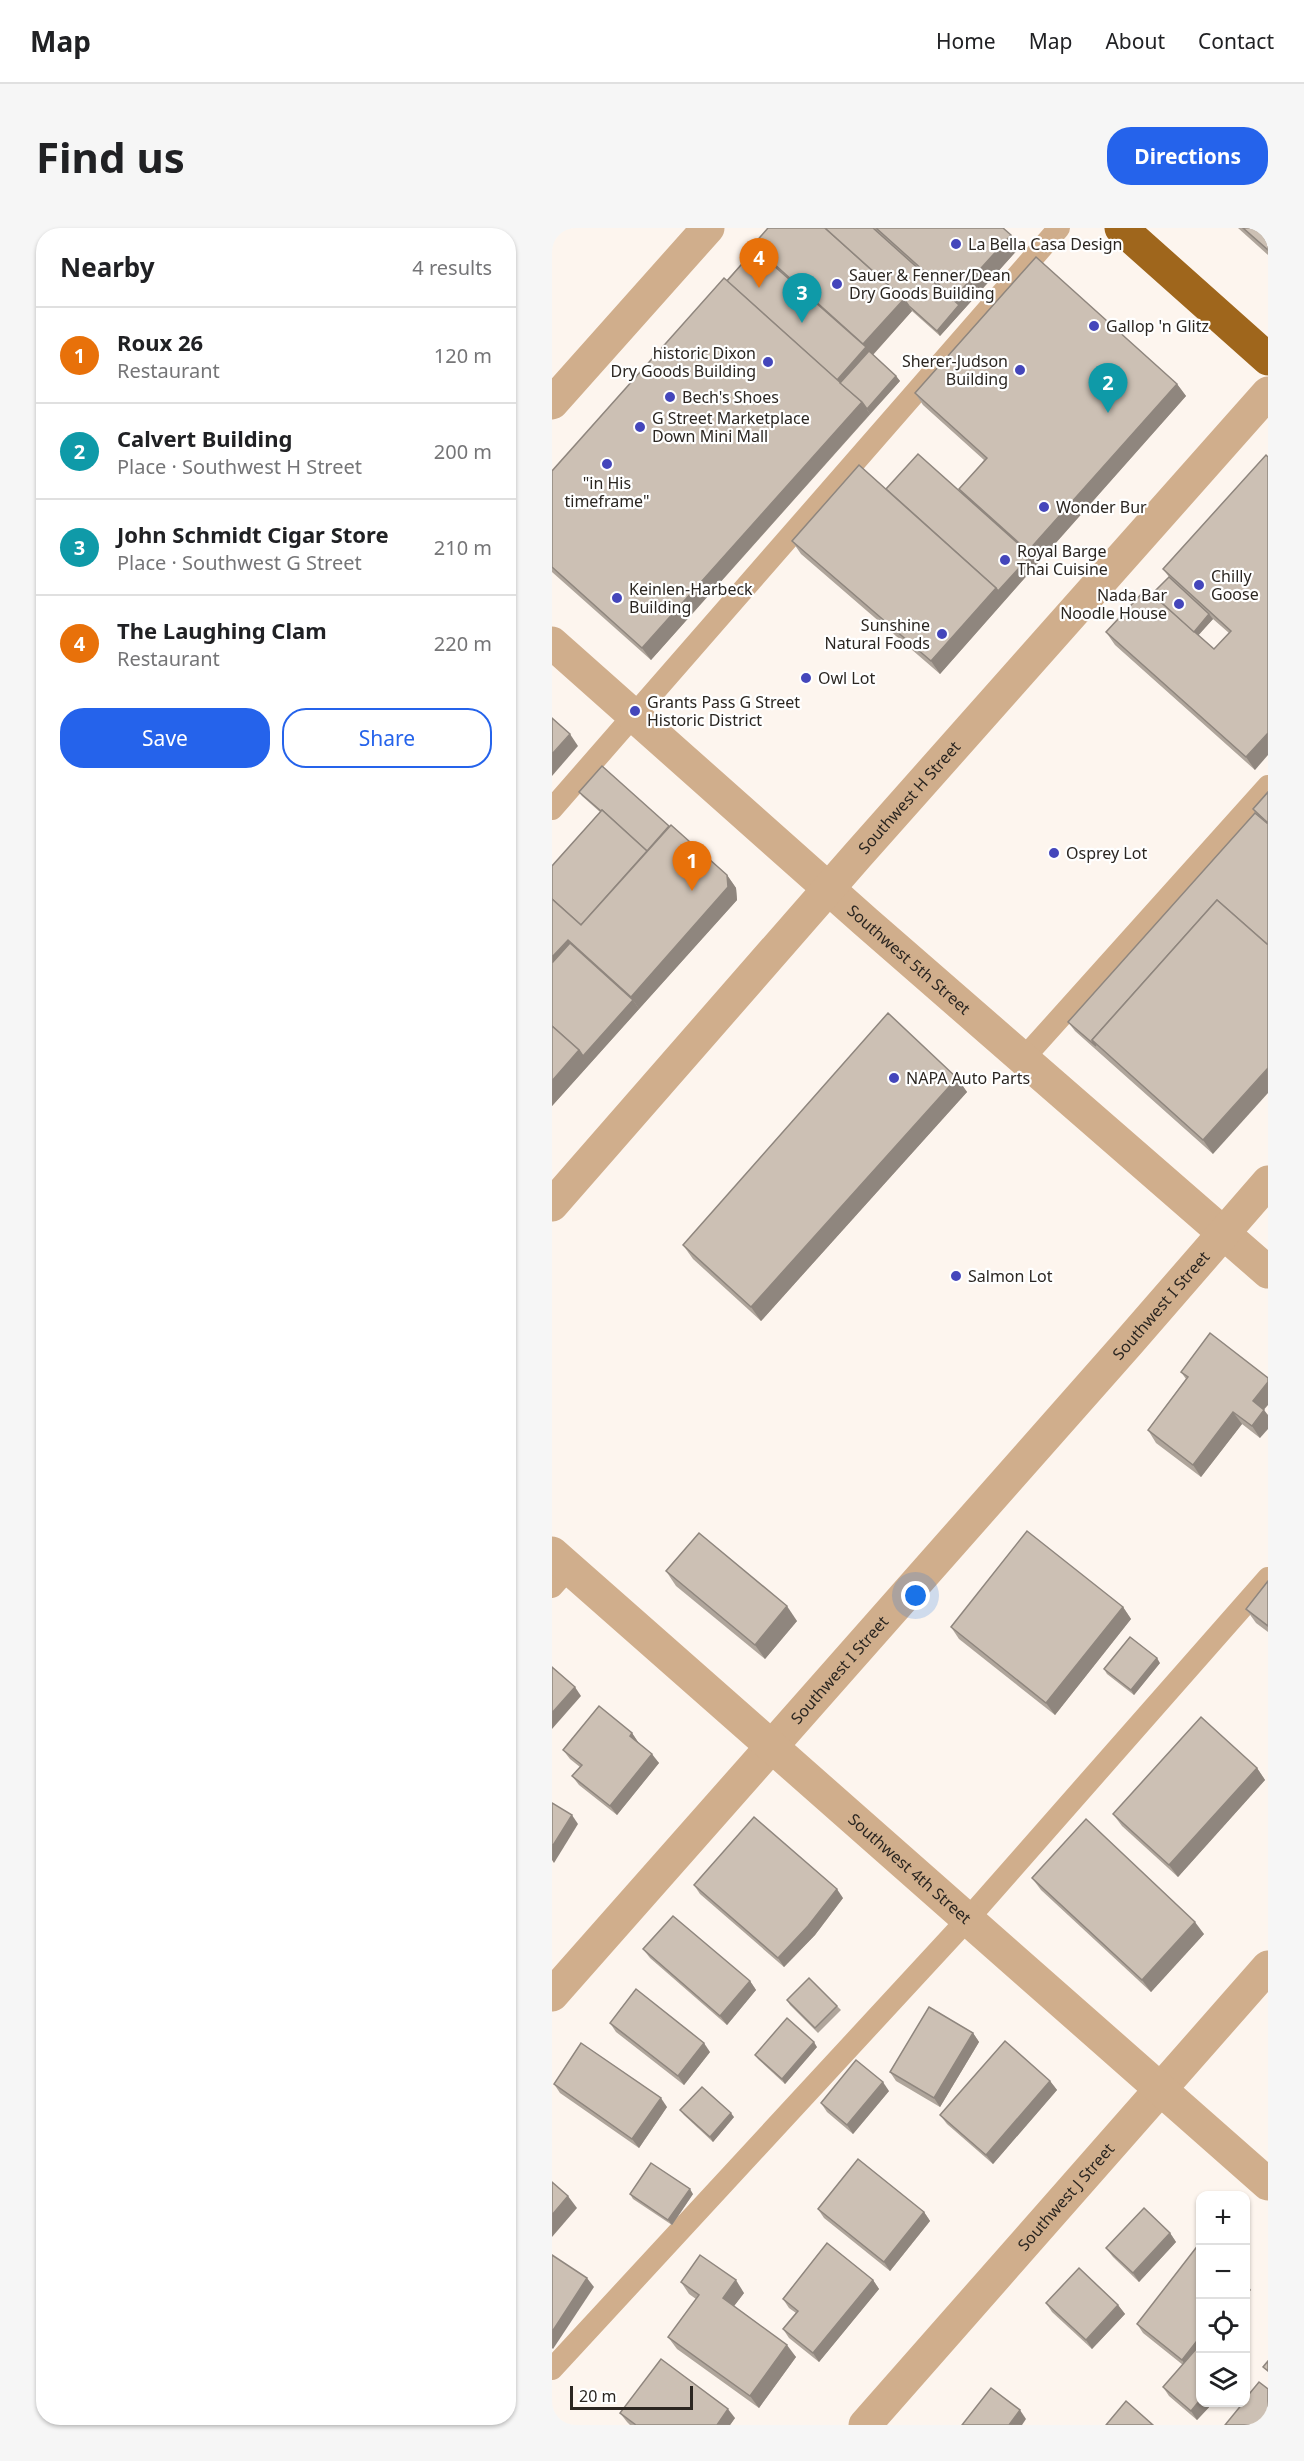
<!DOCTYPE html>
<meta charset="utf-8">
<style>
:root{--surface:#fff;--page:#f6f6f6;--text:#202124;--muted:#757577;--line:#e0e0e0;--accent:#2563eb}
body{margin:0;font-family:"Noto Sans",sans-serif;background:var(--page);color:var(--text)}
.controls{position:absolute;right:18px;bottom:18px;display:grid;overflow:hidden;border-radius:12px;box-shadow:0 2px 4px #0004}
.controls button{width:54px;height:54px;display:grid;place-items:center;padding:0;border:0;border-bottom:2px solid var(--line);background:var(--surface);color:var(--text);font:30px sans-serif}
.scale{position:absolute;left:18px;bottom:15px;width:123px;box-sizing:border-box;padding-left:6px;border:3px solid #2b2621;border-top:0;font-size:16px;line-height:21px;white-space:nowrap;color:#2b2621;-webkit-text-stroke:4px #fff;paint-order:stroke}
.you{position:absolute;left:364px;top:1368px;width:21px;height:21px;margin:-15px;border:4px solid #fff;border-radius:50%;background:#1a73e8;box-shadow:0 0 0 9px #1a73e833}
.badge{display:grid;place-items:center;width:39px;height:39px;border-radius:50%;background:var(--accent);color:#fff;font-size:20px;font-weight:700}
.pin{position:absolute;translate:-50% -50px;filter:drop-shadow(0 2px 3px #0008)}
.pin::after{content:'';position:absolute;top:32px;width:21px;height:18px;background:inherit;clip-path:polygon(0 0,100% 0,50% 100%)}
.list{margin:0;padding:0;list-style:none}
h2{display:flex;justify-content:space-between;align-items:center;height:78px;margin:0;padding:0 24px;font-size:26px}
h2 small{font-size:20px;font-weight:400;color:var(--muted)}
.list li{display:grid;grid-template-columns:39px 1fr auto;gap:18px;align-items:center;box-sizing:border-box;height:96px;padding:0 24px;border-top:2px solid var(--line)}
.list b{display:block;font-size:22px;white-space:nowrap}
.list p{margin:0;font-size:20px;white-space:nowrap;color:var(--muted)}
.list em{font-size:20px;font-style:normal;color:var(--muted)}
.actions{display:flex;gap:12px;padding:18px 24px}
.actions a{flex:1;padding:14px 0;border:2px solid var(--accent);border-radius:24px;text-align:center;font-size:21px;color:var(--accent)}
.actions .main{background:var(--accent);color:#fff}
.icon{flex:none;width:33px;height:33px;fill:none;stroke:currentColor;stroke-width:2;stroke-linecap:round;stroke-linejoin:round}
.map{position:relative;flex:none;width:716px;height:2197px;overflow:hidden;border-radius:24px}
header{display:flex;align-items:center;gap:36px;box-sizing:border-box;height:84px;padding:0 30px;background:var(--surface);border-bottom:2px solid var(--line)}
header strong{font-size:28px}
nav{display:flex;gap:33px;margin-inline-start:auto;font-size:21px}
.intro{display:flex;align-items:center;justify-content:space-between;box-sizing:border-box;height:144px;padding:0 36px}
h1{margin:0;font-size:42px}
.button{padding:15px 27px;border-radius:24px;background:var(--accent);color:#fff;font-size:21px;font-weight:700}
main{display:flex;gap:36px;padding:0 36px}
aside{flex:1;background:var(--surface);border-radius:24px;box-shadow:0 2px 4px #0004}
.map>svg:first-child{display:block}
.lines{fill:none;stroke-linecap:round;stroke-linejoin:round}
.service{stroke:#d0ae8c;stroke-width:22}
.minor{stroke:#d0ae8c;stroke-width:33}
.tertiary{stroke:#d0ae8c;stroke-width:33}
.trunk{stroke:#9f661c;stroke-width:33}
.wall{fill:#afa59b;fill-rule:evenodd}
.shaded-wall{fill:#8f867e}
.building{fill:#ccc0b4;stroke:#8f867e;stroke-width:1.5}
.poi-dot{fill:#4446bb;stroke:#fff;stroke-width:2}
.labels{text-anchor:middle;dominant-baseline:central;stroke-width:4.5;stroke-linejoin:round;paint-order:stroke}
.poi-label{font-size:16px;fill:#2b2621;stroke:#fff;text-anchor:start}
.street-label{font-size:16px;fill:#2b2621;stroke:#fff}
</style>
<header>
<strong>Map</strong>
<nav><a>Home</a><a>Map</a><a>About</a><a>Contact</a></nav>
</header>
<div class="intro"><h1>Find us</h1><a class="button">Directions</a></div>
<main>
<aside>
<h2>Nearby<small>4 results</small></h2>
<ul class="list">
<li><span class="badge" style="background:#e8710a">1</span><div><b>Roux 26</b><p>Restaurant</p></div><em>120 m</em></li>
<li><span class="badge" style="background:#0f9aa8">2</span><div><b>Calvert Building</b><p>Place · Southwest H Street</p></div><em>200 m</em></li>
<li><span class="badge" style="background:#0f9aa8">3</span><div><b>John Schmidt Cigar Store</b><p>Place · Southwest G Street</p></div><em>210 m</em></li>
<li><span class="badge" style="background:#e8710a">4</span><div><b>The Laughing Clam</b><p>Restaurant</p></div><em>220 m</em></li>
</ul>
<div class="actions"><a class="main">Save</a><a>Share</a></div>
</aside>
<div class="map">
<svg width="716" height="2197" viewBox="0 0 716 2197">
<rect width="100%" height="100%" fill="#fdf5ee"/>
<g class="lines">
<g class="service">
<polyline points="0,581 507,0"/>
<polyline points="471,831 716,558"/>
<polyline points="0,1359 17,1340"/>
<polyline points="0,2141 415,1692 716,1350"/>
</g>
<g class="minor">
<path id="s1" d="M0,415L314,694L716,1044"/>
<path id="s2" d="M0,977L305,628L716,165"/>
<path id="s3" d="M0,1767L577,1114L716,954"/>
<path id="s4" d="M313,2197L716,1739"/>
</g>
<g class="tertiary">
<polyline points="0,175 156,0"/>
<path id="s5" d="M0,1325L716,1956"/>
</g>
<polyline class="trunk" points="569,0 716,131"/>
</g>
<g class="wall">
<polygon points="216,0 451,0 468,19 388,108 360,83 321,127 344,148 348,153 99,432 0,344 0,243 203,21 201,17"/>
<polygon points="686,0 716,0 716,27"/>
<polygon points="625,156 634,168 388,446 249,326 240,313 334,261 409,264 432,232 371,177 363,165"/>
<path d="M714,227L703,542L563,417L554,404L600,366L617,349L611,341ZM661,391L677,405L662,421L646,407Z"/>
<polygon points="27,564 117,598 175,647 184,660 185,672 0,878 0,638 48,584 30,568"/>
<polygon points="716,564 661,926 523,803 516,794 703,585 701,581"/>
<polygon points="405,850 415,864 209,1093 141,1031 131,1017"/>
<polygon points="629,1144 712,1182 708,1210 690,1196 649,1249 604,1215 596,1202 634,1151"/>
<polygon points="114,1343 245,1393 213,1431 124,1358"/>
<polygon points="716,1353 716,1404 704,1395 694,1381"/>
<polygon points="571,1379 579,1391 503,1487 407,1411 399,1399"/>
<polygon points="608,1435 582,1467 555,1446 552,1441"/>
<polygon points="80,1505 86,1514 107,1535 65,1587 27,1557 20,1548 28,1539 18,1531 11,1522"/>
<polygon points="705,1540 713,1552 626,1649 570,1598 561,1586"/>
<polygon points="480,1650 652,1706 599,1764 489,1662"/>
<polygon points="142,1657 291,1670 263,1707 232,1739 148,1666"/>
<polygon points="91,1721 198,1753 204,1762 175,1797 98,1730"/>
<polygon points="235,1772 285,1778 289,1782 266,1805 238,1777"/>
<polygon points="58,1795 158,1824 132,1857 64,1804"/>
<polygon points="421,1805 427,1814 388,1879 344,1853 338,1844"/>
<polygon points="265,1819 233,1856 206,1831 203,1827"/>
<polygon points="498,1853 505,1862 441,1936 395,1896 388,1887"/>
<polygon points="2,1856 115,1879 87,1920 8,1865"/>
<polygon points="337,1863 301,1906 275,1884 269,1875"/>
<polygon points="128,1882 182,1889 161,1914 132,1887"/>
<polygon points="78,1966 141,1966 120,1997 81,1971"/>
<polygon points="266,1981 372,1984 378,1993 338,2043 272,1990"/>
<polygon points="618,2005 624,2014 587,2054 561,2029 554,2020"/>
<polygon points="648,2018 648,2175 661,2175 645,2192 617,2168 611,2159 631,2137 591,2105 585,2096"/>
<polygon points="321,2052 327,2061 267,2134 237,2110 231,2101 244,2085 237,2080 231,2071"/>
<polygon points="129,2054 192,2065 182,2078 244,2129 207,2180 125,2121 116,2109 144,2071 137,2066"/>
<polygon points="494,2075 566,2077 573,2086 540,2121 500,2084"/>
<polygon points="68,2185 183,2190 178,2197 78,2197 75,2194"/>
</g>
<g class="shaded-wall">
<polygon points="459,7 468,19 388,108 385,103 407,77 402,70"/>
<polygon points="352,71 360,83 291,160 284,152 314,119 311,116"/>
<polygon points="344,148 348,153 318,186 315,181"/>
<polygon points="625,156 634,168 485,336 476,323"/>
<polygon points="310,174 318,186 99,432 90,420"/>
<polygon points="479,327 485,336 388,446 379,433 444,360"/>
<polygon points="657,386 661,391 644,410 640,405"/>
<polygon points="716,505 716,527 703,542 694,529"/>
<polygon points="18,506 26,518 0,548 0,526"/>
<polygon points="175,647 184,660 185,672 87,781 79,769"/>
<polygon points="16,712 24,724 0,751 0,729"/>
<polygon points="81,772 87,781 0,878 0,853 27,822"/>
<polygon points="716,840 716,865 661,926 651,912"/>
<polygon points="405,850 415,864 209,1093 199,1079"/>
<polygon points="716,1154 716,1177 709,1185 701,1173"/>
<polygon points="712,1182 716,1187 716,1201 708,1210 700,1198"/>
<polygon points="681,1184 690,1196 649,1249 641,1237"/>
<polygon points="235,1378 245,1393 213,1431 203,1417"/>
<polygon points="571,1379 579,1391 503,1487 494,1475"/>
<polygon points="605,1430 608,1435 582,1467 579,1462"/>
<polygon points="23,1459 29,1468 0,1501 0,1485"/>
<polygon points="80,1505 86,1514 84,1517 78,1508"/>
<polygon points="100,1526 107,1535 65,1587 58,1578"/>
<polygon points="705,1540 713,1552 626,1649 617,1637"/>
<polygon points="20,1587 26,1596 2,1635 0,1632 0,1619"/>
<polygon points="285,1661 291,1670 263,1707 232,1739 226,1730"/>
<polygon points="643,1694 652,1706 599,1764 590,1752"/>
<polygon points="198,1753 204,1762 175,1797 168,1788"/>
<polygon points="421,1805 427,1814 388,1879 382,1870"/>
<polygon points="262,1814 265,1819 233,1856 230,1851"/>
<polygon points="152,1815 158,1824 132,1857 126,1848"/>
<polygon points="498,1853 505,1862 441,1936 434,1927"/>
<polygon points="331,1854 337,1863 301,1906 295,1897"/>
<polygon points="109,1870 115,1879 87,1920 80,1911"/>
<polygon points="179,1885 182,1889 161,1914 158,1909"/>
<polygon points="138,1961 141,1966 120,1997 116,1992"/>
<polygon points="16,1968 25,1980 0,2009 0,1987"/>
<polygon points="372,1984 378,1993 338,2043 332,2034"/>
<polygon points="618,2005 624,2014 587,2054 581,2045"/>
<polygon points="35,2050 42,2059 1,2121 0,2120 0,2104"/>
<polygon points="184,2052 192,2065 179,2082 171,2070"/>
<polygon points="321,2052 327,2061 267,2134 261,2125"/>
<polygon points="693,2053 699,2062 693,2069"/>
<polygon points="566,2077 573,2086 540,2121 534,2112"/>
<polygon points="648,2109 648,2126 636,2141 630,2132"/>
<polygon points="235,2117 244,2129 207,2180 198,2168"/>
<polygon points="648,2172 648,2175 661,2175 645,2192 639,2183"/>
<polygon points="176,2181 183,2190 178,2197 165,2197"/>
<polygon points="468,2182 474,2191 470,2197 457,2197"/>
</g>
<g class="building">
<polygon points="216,0 273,0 352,71 311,116 201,17"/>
<polygon points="273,0 321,0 407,77 385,103 357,78 352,71"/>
<polygon points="324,0 451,0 459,7 402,70"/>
<polygon points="691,0 716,0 716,22"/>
<polygon points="203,21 314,119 285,152 175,53"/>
<polygon points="484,29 625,156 476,323 407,261 435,230 363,165"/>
<polygon points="172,50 310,174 90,420 0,339 0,243"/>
<polygon points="317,123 344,148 315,181 310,174 288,155"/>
<polygon points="366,226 479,327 446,363 444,360 334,261"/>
<polygon points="714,227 716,229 716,505 694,529 554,404 594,361 662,421 679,403 611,341"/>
<polygon points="307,237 444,360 379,433 240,313"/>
<polygon points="617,349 657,386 642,404 600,366"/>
<polygon points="0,490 18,506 0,526"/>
<polygon points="50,538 117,598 95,623 50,582 49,583 27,564"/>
<polygon points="716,564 716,595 701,581"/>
<polygon points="50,582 95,623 29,697 0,671 0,638"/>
<polygon points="703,585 716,596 716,717 665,672 540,812 544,818 516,794"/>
<polygon points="119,597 175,647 176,659 79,769 16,712 0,729 0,671 29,697"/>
<polygon points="665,672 716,717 716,840 651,912 540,812"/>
<polygon points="18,715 81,772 31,828 27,822 0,798 0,735"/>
<polygon points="336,785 405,850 199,1079 131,1017"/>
<polygon points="0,798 27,822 0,853"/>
<polygon points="658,1105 716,1150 716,1154 701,1173 712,1182 700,1198 681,1184 641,1237 596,1202 636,1149 629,1144"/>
<polygon points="475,1303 571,1379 494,1475 399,1399"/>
<polygon points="147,1305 235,1378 203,1417 114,1343"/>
<polygon points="716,1353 716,1398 694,1381"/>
<polygon points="578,1409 605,1430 579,1462 552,1441"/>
<polygon points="0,1439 23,1459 0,1485"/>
<polygon points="47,1478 80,1505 78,1508 100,1526 58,1578 20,1548 30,1537 11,1522"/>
<polygon points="649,1489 705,1540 617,1637 561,1586"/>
<polygon points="0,1575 20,1587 0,1619"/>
<polygon points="202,1589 285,1661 256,1698 226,1730 142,1657"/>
<polygon points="534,1591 643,1694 590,1752 480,1650"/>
<polygon points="121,1688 198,1753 168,1788 91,1721"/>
<polygon points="257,1750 285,1778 263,1800 235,1772"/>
<polygon points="84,1761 152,1815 126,1848 58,1795"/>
<polygon points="377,1779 421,1805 382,1870 338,1844"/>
<polygon points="235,1790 262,1814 230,1851 203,1827"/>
<polygon points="453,1813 498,1853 434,1927 388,1887"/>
<polygon points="29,1815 109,1870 80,1911 2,1856"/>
<polygon points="304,1832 331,1854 295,1897 269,1875"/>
<polygon points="150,1859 179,1885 158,1909 128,1882"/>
<polygon points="306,1931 372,1984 332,2034 266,1981"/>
<polygon points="99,1935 138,1961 116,1992 78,1966"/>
<polygon points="0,1954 16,1968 0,1987"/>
<polygon points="592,1980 618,2005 581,2045 554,2020"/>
<polygon points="275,2015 321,2052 261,2125 231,2101 246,2083 231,2071"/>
<polygon points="647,2016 648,2018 648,2109 630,2132 585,2096"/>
<polygon points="0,2027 35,2050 0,2104"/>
<polygon points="148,2027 184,2052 171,2070 235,2117 198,2168 116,2109 147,2067 129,2054"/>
<polygon points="527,2040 566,2077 534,2112 494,2075"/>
<polygon points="645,2120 648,2123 648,2172 639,2183 611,2159"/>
<polygon points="109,2131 176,2181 165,2197 84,2197 68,2185"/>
<polygon points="716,2133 716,2143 711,2139"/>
<polygon points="707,2154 716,2161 716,2197 673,2197 691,2175 693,2175 693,2171"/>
<polygon points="439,2160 468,2182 457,2197 410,2197"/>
<polygon points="574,2173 601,2197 554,2197"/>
</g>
<g class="poi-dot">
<circle cx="404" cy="16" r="6"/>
<circle cx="285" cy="56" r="6"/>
<circle cx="542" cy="98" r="6"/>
<circle cx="216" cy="134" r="6"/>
<circle cx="468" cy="142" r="6"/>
<circle cx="118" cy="169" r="6"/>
<circle cx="88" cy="199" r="6"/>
<circle cx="55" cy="236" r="6"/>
<circle cx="492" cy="279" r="6"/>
<circle cx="453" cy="332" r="6"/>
<circle cx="647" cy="357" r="6"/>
<circle cx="65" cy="370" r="6"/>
<circle cx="627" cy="376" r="6"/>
<circle cx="390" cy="406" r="6"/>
<circle cx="254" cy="450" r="6"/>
<circle cx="83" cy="483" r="6"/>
<circle cx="502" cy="625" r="6"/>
<circle cx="342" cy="850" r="6"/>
<circle cx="404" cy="1048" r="6"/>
</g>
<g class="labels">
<g class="poi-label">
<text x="416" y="16">La Bella Casa Design</text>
<text x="297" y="47">Sauer &amp; Fenner/Dean<tspan x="297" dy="18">Dry Goods Building</tspan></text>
<text x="554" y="98">Gallop 'n Glitz</text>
<text x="204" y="125" text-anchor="end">historic Dixon<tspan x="204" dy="18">Dry Goods Building</tspan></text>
<text x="456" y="133" text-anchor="end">Sherer-Judson<tspan x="456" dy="18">Building</tspan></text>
<text x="130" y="169">Bech's Shoes</text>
<text x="100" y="190">G Street Marketplace<tspan x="100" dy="18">Down Mini Mall</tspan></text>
<text x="55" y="255" text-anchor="middle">"in His<tspan x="55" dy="18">timeframe"</tspan></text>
<text x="504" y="279">Wonder Bur</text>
<text x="465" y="323">Royal Barge<tspan x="465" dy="18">Thai Cuisine</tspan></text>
<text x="659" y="348">Chilly<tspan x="659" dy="18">Goose</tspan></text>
<text x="77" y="361">Keinlen-Harbeck<tspan x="77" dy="18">Building</tspan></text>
<text x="615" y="367" text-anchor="end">Nada Bar<tspan x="615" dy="18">Noodle House</tspan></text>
<text x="378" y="397" text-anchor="end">Sunshine<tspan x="378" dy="18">Natural Foods</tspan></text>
<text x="266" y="450">Owl Lot</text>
<text x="95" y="474">Grants Pass G Street<tspan x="95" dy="18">Historic District</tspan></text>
<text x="514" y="625">Osprey Lot</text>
<text x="354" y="850">NAPA Auto Parts</text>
<text x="416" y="1048">Salmon Lot</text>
</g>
<g class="street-label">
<text stroke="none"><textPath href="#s2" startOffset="542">Southwest H Street</textPath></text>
<text stroke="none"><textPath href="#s1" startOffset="477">Southwest 5th Street</textPath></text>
<text stroke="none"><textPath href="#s3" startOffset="920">Southwest I Street</textPath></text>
<text stroke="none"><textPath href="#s3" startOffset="434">Southwest I Street</textPath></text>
<text stroke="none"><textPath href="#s5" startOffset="477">Southwest 4th Street</textPath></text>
<text stroke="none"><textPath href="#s4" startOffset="304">Southwest J Street</textPath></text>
</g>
</g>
</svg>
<div class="controls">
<button>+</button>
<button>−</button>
<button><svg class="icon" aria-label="locate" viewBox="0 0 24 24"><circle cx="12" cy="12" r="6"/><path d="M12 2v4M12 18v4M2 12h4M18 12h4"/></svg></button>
<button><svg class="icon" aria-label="layers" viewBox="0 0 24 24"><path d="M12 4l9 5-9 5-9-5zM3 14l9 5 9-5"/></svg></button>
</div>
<div class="scale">20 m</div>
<div class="you"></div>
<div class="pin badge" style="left:140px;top:663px;background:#e8710a">1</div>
<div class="pin badge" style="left:556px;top:185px;background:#0f9aa8">2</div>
<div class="pin badge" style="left:250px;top:95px;background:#0f9aa8">3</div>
<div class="pin badge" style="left:207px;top:60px;background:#e8710a">4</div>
</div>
</main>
